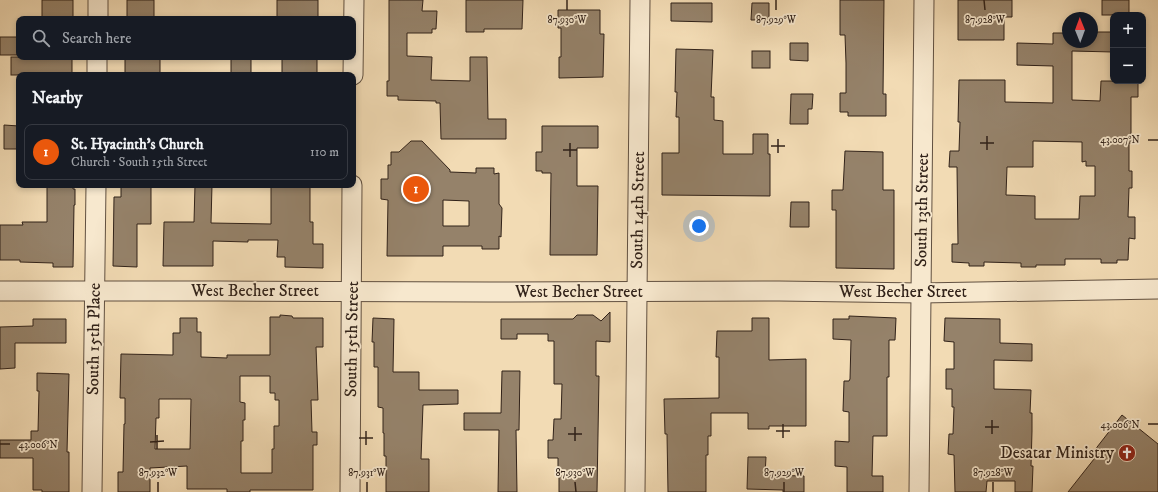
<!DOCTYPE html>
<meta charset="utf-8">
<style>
:root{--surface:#171b24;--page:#20242c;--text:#f1f3f6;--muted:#9ea1a6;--line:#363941;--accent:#ea580c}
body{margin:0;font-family:"IM FELL DW Pica",serif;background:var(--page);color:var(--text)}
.controls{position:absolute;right:12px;top:12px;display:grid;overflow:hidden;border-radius:8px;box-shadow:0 2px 6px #0003}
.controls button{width:36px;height:36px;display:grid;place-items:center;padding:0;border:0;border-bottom:1px solid var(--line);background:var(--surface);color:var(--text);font:20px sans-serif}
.compass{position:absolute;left:1062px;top:12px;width:36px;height:36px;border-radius:50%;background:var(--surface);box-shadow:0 2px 6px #0003;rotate:359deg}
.you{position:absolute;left:699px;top:226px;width:14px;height:14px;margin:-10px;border:3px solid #fff;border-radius:50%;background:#1a73e8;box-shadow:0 0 0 6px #1a73e833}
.badge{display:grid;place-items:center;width:26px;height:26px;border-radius:50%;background:var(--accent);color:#fff;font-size:13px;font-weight:700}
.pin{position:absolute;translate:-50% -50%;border:2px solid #fff;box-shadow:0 1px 4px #0006}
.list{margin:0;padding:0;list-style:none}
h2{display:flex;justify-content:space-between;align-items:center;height:52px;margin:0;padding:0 16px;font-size:17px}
h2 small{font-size:13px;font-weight:400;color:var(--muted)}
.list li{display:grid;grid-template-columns:26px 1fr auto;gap:12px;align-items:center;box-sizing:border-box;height:56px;margin:0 8px 8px;padding:0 8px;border:1px solid var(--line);border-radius:8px}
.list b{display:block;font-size:15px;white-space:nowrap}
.list p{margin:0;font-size:13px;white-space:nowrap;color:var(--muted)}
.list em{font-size:13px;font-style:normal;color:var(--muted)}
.icon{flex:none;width:22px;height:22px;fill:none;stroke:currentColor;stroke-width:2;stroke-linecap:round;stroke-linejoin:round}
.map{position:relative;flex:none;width:1158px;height:492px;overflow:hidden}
.search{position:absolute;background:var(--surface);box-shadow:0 2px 6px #0003;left:16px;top:16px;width:340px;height:44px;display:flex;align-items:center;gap:10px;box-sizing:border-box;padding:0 14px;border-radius:8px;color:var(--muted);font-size:15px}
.panel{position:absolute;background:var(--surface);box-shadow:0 2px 6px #0003;left:16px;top:72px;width:340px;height:116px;border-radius:8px}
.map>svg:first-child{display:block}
.building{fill:#95826a;stroke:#312219;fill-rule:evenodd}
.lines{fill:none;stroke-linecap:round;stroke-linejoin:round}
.minor-casing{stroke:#615040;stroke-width:21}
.minor{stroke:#f7e8ce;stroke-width:19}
.ticks{fill:none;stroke:#312219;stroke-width:1.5}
.labels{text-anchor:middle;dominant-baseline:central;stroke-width:3.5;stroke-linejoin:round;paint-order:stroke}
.street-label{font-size:17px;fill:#312219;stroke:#f7e8ce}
.poi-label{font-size:17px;fill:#312219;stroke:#f7e8ce;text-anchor:end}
.ticks-label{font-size:10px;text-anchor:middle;fill:#312219;stroke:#f7e8ce;stroke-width:3.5;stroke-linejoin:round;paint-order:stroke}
</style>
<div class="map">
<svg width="1158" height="492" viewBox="0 0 1158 492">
<rect width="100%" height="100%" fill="#f2dbb4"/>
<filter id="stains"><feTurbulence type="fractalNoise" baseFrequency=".005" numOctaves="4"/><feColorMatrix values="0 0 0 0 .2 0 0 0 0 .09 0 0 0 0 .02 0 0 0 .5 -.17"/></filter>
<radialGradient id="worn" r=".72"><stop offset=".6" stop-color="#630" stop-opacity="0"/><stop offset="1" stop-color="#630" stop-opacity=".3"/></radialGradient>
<g class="building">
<rect x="42" y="0" width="31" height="19"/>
<rect x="127" y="0" width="27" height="19"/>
<rect x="277" y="0" width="41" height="19"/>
<polygon points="389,0 423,0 422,11 437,11 436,29 432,29 432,33 407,33 407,56 432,57 431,80 470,81 470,57 487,57 488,119 506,119 506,139 441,139 440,103 436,103 436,101 398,100 398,96 387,96 387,81 389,81"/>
<polygon points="466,0 523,0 522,29 484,29 484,32 466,32"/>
<polygon points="840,0 884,0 883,94 886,94 886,116 848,116 848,112 840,112 840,93 846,93 846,63 845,35 840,35"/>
<polygon points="958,0 1012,0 1012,17 1004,17 1004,40 958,40"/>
<rect x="1102" y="0" width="27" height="15"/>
<polygon points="671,3 712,3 712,22 671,21"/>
<polygon points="752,3 769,3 769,20 751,20"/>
<polygon points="558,10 600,10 600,34 604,34 603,77 559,78 559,57 561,57 561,28 558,28"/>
<path d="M1092,32H1113V52L1072,51V100L1100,101L1101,81H1138V97H1131V143H1129V171H1132V188H1129L1128,217H1135V239L1129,238L1128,260H1117V263H1101V259H1065V265H1036V267H1021V263L984,262V266H969V263L952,262V244H958L957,167H949L950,151H959L960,122H958L959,80H1005V102L1053,103V66L1017,65V43L1053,44V33H1068V42H1092ZM1033,141L1082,142V162L1086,161V166H1095V196H1080L1079,219H1035V196L1006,195L1007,167H1033Z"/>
<rect x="0" y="37" width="17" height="18"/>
<polygon points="790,43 808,43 808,61 790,60"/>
<polygon points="676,49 713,50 711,97 714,97 714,120 723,121 723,154 753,154 753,134 768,134 768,154 770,154 770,196 662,195 662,153 679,153 679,117 676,117 677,92 675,92"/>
<rect x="752" y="51" width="18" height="17"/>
<rect x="11" y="57" width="61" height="18"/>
<rect x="125" y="57" width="35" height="18"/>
<polygon points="282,57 317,58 317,75 282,75"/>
<rect x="231" y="59" width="20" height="16"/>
<polygon points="791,94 813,94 812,109 808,109 808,124 790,124"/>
<polygon points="4,125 19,126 19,149 4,149"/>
<polygon points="542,126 598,126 598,148 577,148 577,186 598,186 597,255 550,255 551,173 542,173 542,171 536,171 536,152 542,152"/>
<path d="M411,141H422L450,170V172L476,173V168H494V174L499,173V204L502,208L501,237L499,236V249H482V246H443V256H387L388,200L381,199V179H388V165H391V152H399ZM443,200L469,201V226H443Z"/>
<polygon points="845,151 883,152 883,190 894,190 894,269 836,268 836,210 832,210 832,190 843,190"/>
<polygon points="47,185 73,185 73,189 75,189 75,205 74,205 73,267 53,267 53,263 20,262 20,260 0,260 0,225 23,225 22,222 47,222"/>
<polygon points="121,185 151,185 151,224 137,224 137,267 113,266 114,197 121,197"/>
<polygon points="195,185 212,185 211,223 271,224 271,185 310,185 310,222 313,222 313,244 323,244 323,268 285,267 285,257 277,257 278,240 248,240 248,242 213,241 213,266 163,266 164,222 194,222"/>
<polygon points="791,202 809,202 809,227 790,227"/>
<polygon points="610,312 610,342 596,341 596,376 599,376 597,492 559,492 559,471 558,471 558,458 548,458 548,440 553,440 554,419 561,419 562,384 554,384 554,341 548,341 548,334 517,334 517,339 501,339 501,319 573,319 577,315 593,315 601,321"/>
<path d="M280,315L292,316L293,318H323V347H316L318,400H311L312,432H317V445H313V490H250V492H227V489H187V466L150,468V492H118V472H123L124,424H125V398H120L121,354L173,355V333H180V318H197V332H201V357L227,358V355H270V317H280ZM240,376H270V393H275V400H279V426H274V449H272V473H241V441H243V420H245V403L240,402ZM159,399H191L190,449H155L156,418H159Z"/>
<polygon points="849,316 896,318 895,340 889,340 889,377 887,377 887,436 873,436 872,476 883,476 883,492 847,492 847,467 835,466 835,441 849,442 849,412 843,411 844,381 849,381 850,379 851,340 833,339 833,319 849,319"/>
<polygon points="373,318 394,319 393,372 419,372 419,390 458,390 458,404 423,405 421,459 429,459 429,492 386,492 386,456 384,456 384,433 383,433 383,408 378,407 378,367 374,367 374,342 372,342"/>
<polygon points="752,318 769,318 769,360 806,359 806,426 769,426 769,429 748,429 748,413 711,413 711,436 708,436 708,455 706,455 706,492 668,492 667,434 665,434 664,399 719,398 719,357 716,357 717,331 752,331"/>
<polygon points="945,318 1000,319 1000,343 1032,344 1032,361 994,360 994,389 1031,390 1030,413 1032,413 1032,431 1031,466 1033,466 1032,492 1015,492 1015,481 987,481 986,492 955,492 954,455 948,454 949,434 953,434 954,407 952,407 952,389 946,389 946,369 954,369 954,342 944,341"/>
<polygon points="33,319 66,319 66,343 15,343 15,368 0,369 0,327 33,326"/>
<polygon points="502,371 520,371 519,430 516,430 517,492 498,492 499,430 464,430 464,413 501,413"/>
<polygon points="37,373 69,374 67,452 69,452 69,492 42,492 42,490 33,490 33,458 0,458 0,440 31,440 31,431 38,431 39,391 37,391"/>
<polygon points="1122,415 1158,444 1158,492 1068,492 1098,454 1094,451"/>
<polygon points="748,457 766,457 765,475 804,476 804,492 783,492 783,490 747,489"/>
</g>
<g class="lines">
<defs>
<g id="minor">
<polyline points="98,19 98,0"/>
<polyline points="97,75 97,57"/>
<polyline points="353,75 354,0"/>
<polyline points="0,291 219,291 489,292 779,291 921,293 1158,289"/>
<polyline points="92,492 96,185"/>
<polyline points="350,492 352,185"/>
<polyline points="635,492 640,0"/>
<polyline points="919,492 924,0"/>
</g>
</defs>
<use href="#minor" class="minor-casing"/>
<use href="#minor" class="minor"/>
</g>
<path class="ticks" d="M567,0V10M776,0V10M984,0L985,10M987,136V150M778,139V153M1148,140H1158M570,143V157M980,143H994M771,146H785M563,150H577M992,420V434M783,424V438M1148,424H1158M575,427V441M985,427H999M366,431V445M776,431H790M568,434H582M157,435V449M359,438H373M150,442L164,441M0,444H10M158,482V492M367,482V492M575,482L576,492M784,482V492M993,482V492"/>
<defs>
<symbol id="church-disc" viewBox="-11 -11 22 22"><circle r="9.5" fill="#8f2418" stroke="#f7e8ce"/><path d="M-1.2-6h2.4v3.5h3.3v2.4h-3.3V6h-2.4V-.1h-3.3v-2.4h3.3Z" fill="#fff"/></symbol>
</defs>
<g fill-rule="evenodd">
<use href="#church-disc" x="1117" y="443" width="20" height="20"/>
</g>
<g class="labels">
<g class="street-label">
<text transform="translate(638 210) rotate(-89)">South 14th Street</text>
<text transform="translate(922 210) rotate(-89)">South 13th Street</text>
<text x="255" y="291">West Becher Street</text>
<text x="579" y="292">West Becher Street</text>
<text x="903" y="292">West Becher Street</text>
<text transform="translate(94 339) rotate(-89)">South 15th Place</text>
<text transform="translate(352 339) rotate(-89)">South 15th Street</text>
</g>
<g class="poi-label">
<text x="1114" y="453">Desatar Ministry</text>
</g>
</g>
<g class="ticks-label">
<text x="567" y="23">87.930°W</text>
<text x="776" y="23">87.929°W</text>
<text x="985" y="23">87.928°W</text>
<text x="1120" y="143">43.007°N</text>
<text x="1120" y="428">43.006°N</text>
<text x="38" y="448">43.006°N</text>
<text x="158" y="476">87.932°W</text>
<text x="367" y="476">87.931°W</text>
<text x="575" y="476">87.930°W</text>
<text x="784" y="476">87.929°W</text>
<text x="993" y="476">87.928°W</text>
</g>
<rect width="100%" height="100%" filter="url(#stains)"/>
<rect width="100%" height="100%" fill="url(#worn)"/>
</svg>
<div class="controls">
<button>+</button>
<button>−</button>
</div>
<svg class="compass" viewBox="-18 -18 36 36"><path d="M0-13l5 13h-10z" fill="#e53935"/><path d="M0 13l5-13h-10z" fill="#9ea1a6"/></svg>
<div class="you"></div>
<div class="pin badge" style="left:416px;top:189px">1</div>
<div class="search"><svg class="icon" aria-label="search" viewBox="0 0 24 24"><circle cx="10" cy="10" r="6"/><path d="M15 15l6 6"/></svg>Search here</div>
<section class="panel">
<h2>Nearby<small></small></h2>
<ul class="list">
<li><span class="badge">1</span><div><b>St. Hyacinth's Church</b><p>Church · South 15th Street</p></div><em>110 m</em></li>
</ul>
</section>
</div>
